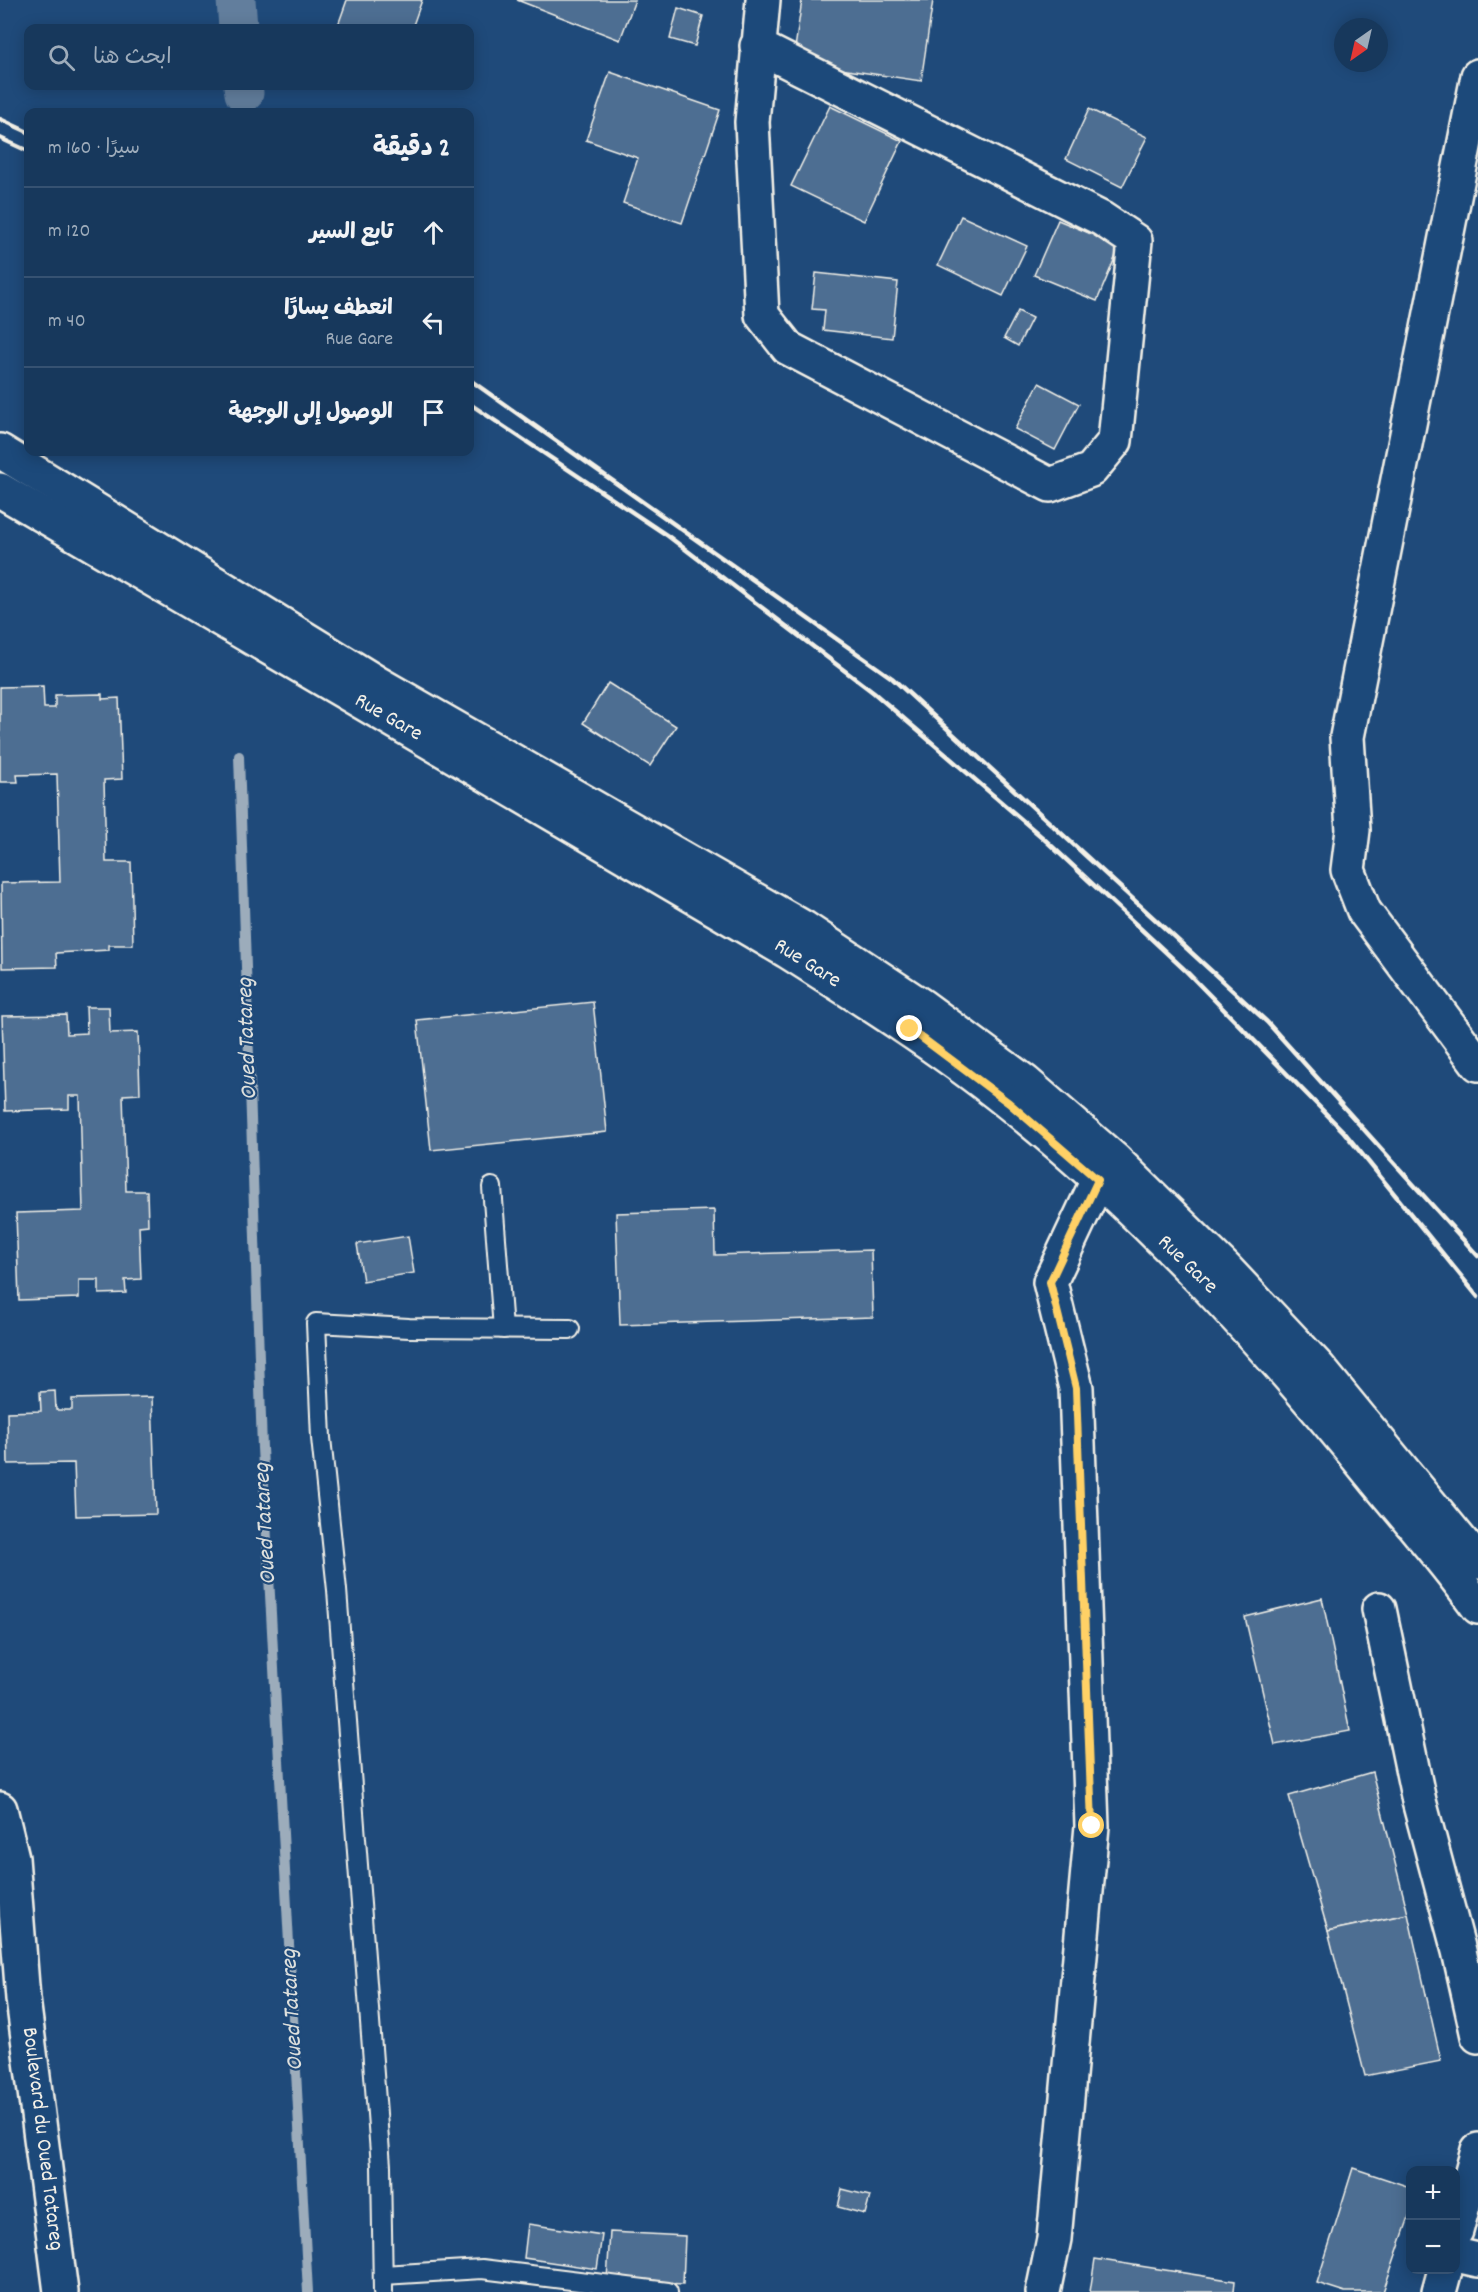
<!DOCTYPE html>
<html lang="ar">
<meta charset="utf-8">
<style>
:root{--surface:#17385c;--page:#244365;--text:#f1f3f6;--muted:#9eacbb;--line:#365272}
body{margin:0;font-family:Dekko,"Playpen Sans Arabic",sans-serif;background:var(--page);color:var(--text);direction:rtl}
.controls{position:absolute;right:18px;bottom:18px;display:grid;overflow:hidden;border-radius:12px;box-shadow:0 3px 15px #0003}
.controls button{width:54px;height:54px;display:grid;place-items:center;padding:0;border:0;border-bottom:2px solid var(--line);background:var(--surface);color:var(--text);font:30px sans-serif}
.compass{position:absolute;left:1334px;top:18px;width:54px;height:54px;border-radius:50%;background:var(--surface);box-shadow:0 3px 15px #0003;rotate:214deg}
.stop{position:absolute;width:18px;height:18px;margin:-14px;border:4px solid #ffd166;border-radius:50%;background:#fff}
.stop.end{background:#ffd166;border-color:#fff;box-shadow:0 2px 6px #0008}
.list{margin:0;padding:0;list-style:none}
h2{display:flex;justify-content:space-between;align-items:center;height:78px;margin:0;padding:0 24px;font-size:26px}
h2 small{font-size:20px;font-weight:400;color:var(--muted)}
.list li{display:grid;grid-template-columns:39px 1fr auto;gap:18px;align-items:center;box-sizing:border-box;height:90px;padding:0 24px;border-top:2px solid var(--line)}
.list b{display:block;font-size:22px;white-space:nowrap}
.list p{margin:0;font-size:20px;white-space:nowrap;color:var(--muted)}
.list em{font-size:20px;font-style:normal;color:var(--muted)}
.icon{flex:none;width:33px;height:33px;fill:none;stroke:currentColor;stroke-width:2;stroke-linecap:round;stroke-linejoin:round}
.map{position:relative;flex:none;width:1478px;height:2292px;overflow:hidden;direction:ltr}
.search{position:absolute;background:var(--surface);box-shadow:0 3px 15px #0003;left:24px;top:24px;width:450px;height:66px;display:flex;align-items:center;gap:15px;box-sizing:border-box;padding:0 21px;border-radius:12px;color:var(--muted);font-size:22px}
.panel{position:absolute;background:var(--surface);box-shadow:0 3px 15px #0003;left:24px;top:108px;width:450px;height:348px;border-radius:12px;direction:rtl}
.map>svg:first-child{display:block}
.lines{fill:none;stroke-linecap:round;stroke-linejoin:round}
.stream{stroke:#9cacbb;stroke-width:10}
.canal{stroke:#627e9d;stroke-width:39}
.building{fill:#4d6e92;stroke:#f4f1e8;stroke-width:1.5}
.service-casing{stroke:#f4f1e8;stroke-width:22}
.minor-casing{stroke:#f4f1e8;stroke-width:38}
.tertiary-casing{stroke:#f4f1e8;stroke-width:38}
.secondary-casing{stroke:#f4f1e8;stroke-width:38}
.service{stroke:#1f4a7a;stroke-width:18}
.minor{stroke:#1f4a7a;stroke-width:33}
.tertiary{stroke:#1f4a7a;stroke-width:33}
.secondary{stroke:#1f4a7a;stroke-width:33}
.rail{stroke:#f4f1e8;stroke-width:4.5}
.route{stroke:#ffd166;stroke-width:8}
.labels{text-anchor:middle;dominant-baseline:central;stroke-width:4.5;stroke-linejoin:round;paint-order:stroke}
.street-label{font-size:22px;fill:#f4f1e8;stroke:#1f4a7a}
.water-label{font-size:24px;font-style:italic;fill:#dee0dd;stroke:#1f4a7a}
</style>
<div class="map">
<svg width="1478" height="2292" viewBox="0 0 1478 2292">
<rect width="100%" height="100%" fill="#1f4a7a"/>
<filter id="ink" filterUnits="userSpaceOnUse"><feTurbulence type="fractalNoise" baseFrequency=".0167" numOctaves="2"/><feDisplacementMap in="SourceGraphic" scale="12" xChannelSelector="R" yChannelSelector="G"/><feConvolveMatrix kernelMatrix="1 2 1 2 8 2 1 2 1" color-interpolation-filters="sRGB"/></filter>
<g filter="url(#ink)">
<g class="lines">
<polyline class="stream" points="239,756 262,1448 308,2292"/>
<g class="canal">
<polyline points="236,0 238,28"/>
<polyline points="243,86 244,93"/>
</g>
</g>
<g class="building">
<polygon points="347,0 422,0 412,28 337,28"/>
<polygon points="517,0 635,0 620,40"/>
<polygon points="802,0 933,0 921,81 793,62"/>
<polygon points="678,8 703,16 695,46 670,39"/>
<polygon points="610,72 720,110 682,223 623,203 638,158 586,140"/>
<polygon points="830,106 902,141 864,221 791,186"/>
<polygon points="1089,109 1147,137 1122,187 1066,159"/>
<polygon points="961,216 1027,246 1003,296 938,265"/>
<polygon points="1058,220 1120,246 1097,301 1034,275"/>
<polygon points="816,273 898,282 892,338 823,330 825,310 812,309"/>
<polygon points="1018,311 1032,318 1018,346 1004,338"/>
<polygon points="1039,383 1079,404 1055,450 1015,429"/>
<polygon points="608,683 676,726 650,766 583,723"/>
<polygon points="43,686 44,708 55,708 55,695 102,694 102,699 119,698 122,779 104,780 106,862 131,862 133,945 109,945 109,950 56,953 57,967 2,968 1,883 60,882 57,774 17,775 18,782 0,782 0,687"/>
<polygon points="593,1002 607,1132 431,1150 417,1020"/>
<polygon points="86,1007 109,1007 110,1033 138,1032 140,1094 123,1095 126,1191 147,1191 148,1225 139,1226 141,1279 125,1280 126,1293 99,1294 99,1280 79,1280 79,1298 19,1300 16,1213 83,1211 80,1096 69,1096 69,1109 5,1111 2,1016 66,1015 67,1034 87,1033"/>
<polygon points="714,1210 715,1255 871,1250 873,1317 620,1325 616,1213"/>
<polygon points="408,1236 414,1273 363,1281 357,1244"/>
<polygon points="55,1391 56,1410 72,1410 72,1399 152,1397 156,1514 76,1516 74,1463 8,1464 7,1412 41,1411 40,1392"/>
<polygon points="1322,1598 1350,1731 1275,1745 1245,1617"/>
<polygon points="1372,1772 1408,1914 1328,1931 1289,1796"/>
<polygon points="1408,1914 1441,2061 1365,2076 1328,1931"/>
<polygon points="1353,2168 1410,2187 1410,2214 1383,2292 1345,2292 1317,2283"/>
<polygon points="842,2189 870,2196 865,2214 838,2207"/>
<polygon points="528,2224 602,2235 597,2269 524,2258"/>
<polygon points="610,2232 685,2236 683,2284 607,2280"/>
<polygon points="1095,2259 1235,2281 1234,2292 1090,2292"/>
</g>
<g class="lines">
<defs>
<g id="service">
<polyline points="492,1187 503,1329"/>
<polyline points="383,2275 482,2269 668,2292"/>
<polyline points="383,2292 381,2166 337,1590 321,1438 316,1323 409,1328 570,1329"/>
</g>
<g id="minor">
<polyline points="757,46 1102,219 1135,241 1115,441 1091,470 1050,485 788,348 762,315 752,122 763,0"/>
<polyline points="1478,76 1347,737 1353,830 1348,870 1364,911 1478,1064"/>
<polyline points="1379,1609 1419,1801 1459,1951 1478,2036"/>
<polyline points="1456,2231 1478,2150"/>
<polyline points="1456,2255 1478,2260"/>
<polyline points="1043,2292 1054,2239 1092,1826 1076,1388 1050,1282 1098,1180"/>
<polyline points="1439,2292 1445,2270"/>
</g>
<polyline id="tertiary" points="0,1809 12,1858 23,1999 61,2292"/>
<g id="secondary">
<polyline points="0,451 377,683 804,928 922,1006 1025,1082 1115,1160 1225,1268 1318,1367 1478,1562"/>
<path d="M0,490L787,951C863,999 939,1047 1009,1103C1150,1216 1266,1344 1378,1483C1412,1524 1447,1564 1478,1607"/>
</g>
</defs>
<use href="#service" class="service-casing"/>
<use href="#minor" class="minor-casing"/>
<use href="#tertiary" class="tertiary-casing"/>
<use href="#secondary" class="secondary-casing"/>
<use href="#service" class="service"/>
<use href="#minor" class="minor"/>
<use href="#tertiary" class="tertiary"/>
<use href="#secondary" class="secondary"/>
<g class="rail">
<polyline points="0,119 28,132"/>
<polyline points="0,138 28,151"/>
<polyline points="470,380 892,678 1267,1022 1478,1256"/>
<polyline points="470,404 668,536 874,693 1042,837 1185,970 1344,1132 1478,1297"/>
</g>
</g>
</g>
<g class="lines" filter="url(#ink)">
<polyline class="route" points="910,1029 1009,1103 1098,1180 1050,1282 1076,1388 1092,1826"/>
</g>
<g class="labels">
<g class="street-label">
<text transform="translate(388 718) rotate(30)">Rue Gare</text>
<text transform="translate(807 964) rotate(32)">Rue Gare</text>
<text transform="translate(1187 1265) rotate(44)">Rue Gare</text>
<text transform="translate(42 2139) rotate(83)">Boulevard du Oued Tatareg</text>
</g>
<g class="water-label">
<text transform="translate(248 1039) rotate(-92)">Oued Tatareg</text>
<text transform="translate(266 1524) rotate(-93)">Oued Tatareg</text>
<text transform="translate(293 2010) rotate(-93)">Oued Tatareg</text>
</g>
</g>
</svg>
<div class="controls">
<button>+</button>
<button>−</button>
</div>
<svg class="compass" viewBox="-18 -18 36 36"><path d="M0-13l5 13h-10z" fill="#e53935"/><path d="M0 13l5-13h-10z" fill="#9eacbb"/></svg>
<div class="stop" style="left:1092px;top:1826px"></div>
<div class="stop end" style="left:910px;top:1029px"></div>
<div class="search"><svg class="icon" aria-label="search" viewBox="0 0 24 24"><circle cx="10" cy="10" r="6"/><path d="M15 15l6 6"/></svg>ابحث هنا</div>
<section class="panel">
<h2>2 دقيقة<small>سيرًا · 160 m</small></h2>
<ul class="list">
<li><svg class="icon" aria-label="ahead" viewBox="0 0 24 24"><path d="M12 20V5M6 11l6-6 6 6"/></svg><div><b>تابع السير</b></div><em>120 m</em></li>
<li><svg class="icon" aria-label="left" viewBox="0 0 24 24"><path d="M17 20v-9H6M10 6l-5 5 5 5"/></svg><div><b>انعطف يسارًا</b><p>Rue Gare</p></div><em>40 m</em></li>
<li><svg class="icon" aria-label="arrive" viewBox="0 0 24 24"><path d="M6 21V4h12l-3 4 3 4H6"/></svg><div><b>الوصول إلى الوجهة</b></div></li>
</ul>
</section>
</div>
